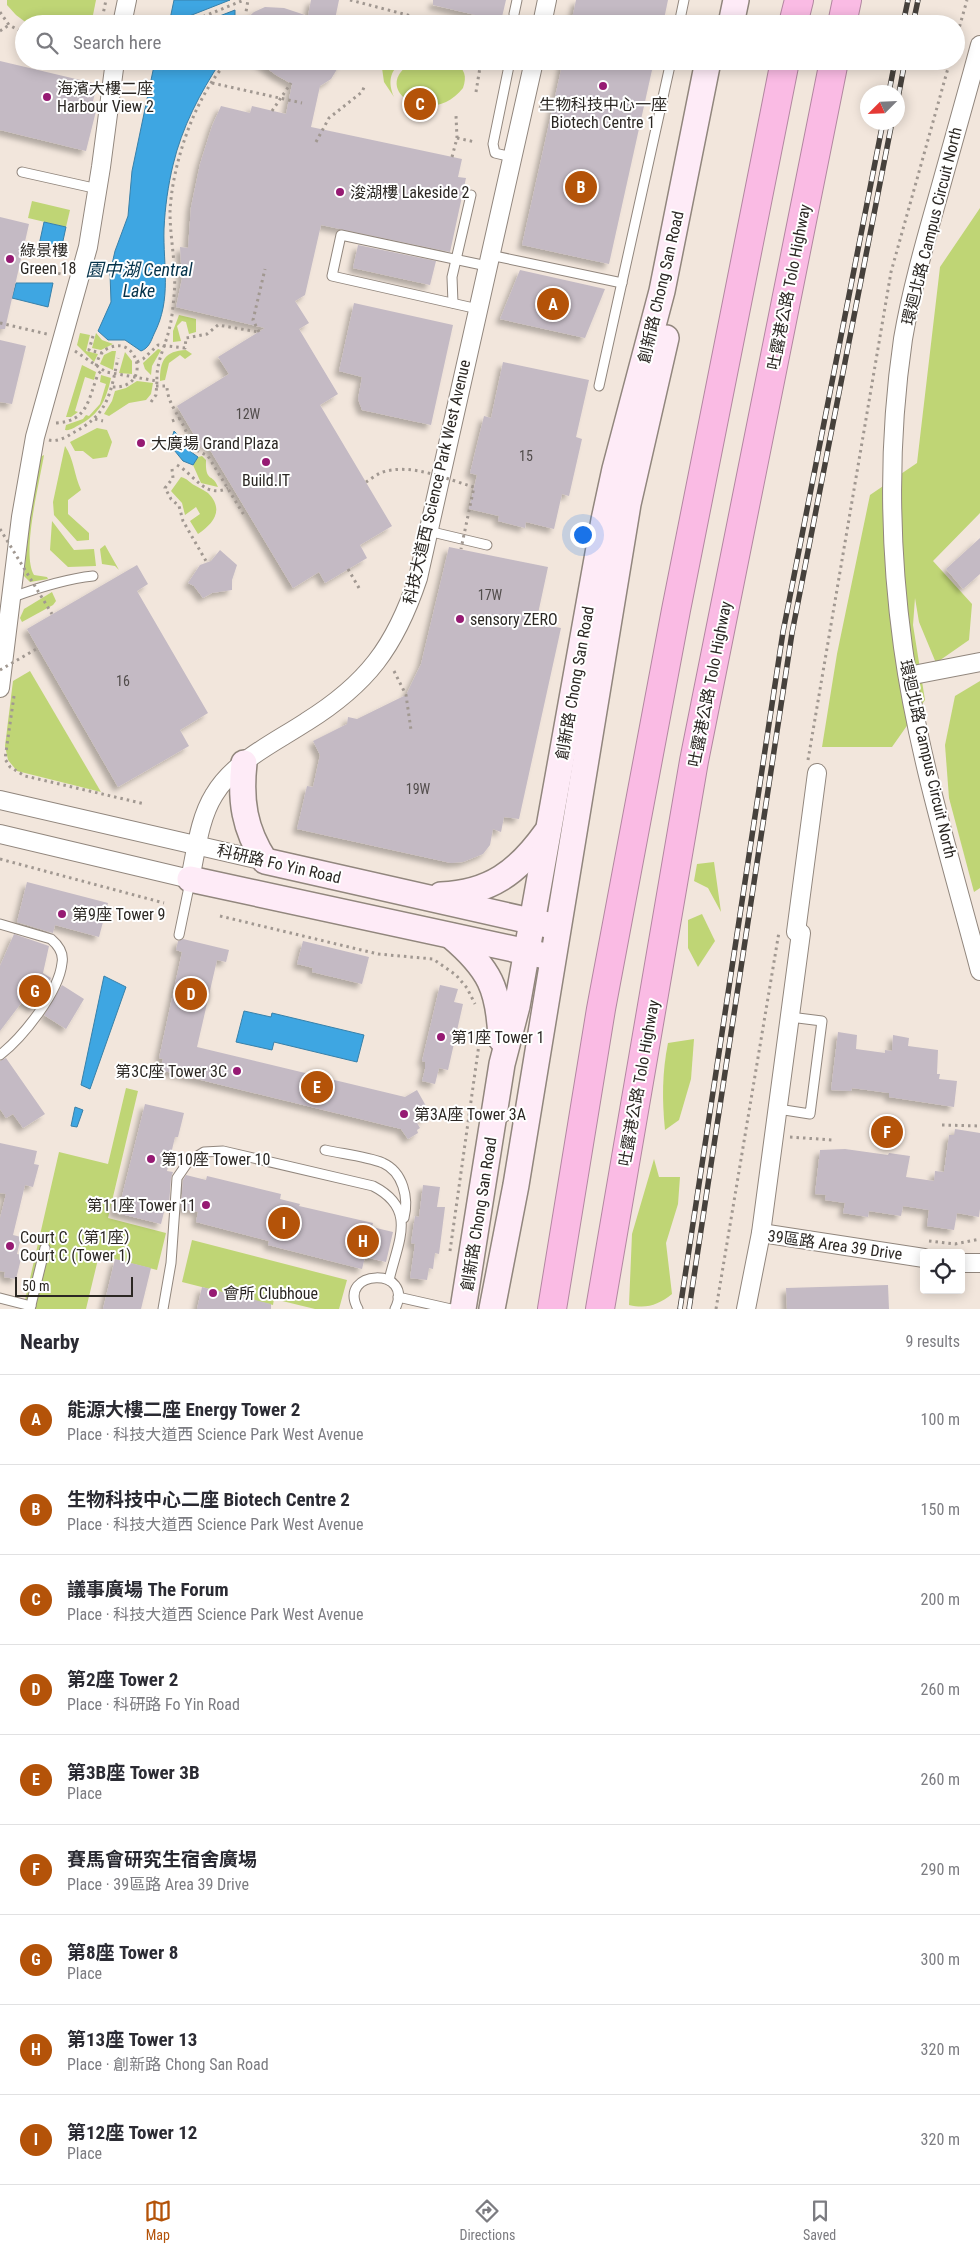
<!DOCTYPE html>
<meta charset="utf-8">
<style>
:root{--surface:#fff;--page:#f2f2f3;--text:#2b2b33;--muted:#7c7c81;--line:#e1e1e2;--accent:#b45309}
body{margin:0;font-family:"Roboto Condensed","Noto Sans TC",sans-serif;background:var(--page);color:var(--text)}
.controls{position:absolute;right:15px;bottom:15px;display:grid;overflow:hidden;border-radius:5px;box-shadow:0 2px 12px #0003}
.controls button{width:45px;height:45px;display:grid;place-items:center;padding:0;border:0;border-bottom:1px solid var(--line);background:var(--surface);color:var(--text);font:25px sans-serif}
.compass{position:absolute;left:860px;top:85px;width:45px;height:45px;border-radius:50%;background:var(--surface);box-shadow:0 2px 12px #0003;rotate:246deg}
.scale{position:absolute;left:15px;bottom:12px;width:118px;box-sizing:border-box;padding-left:5px;border:2px solid #2b2723;border-top:0;font-size:14px;line-height:18px;white-space:nowrap;color:#2b2723;-webkit-text-stroke:4px #fff;paint-order:stroke}
.you{position:absolute;left:582px;top:534px;width:18px;height:18px;margin:-12px;border:4px solid #fff;border-radius:50%;background:#1a73e8;box-shadow:0 0 0 8px #1a73e833}
.badge{display:grid;place-items:center;width:32px;height:32px;border-radius:50%;background:var(--accent);color:#fff;font-size:16px;font-weight:700}
.pin{position:absolute;translate:-50% -50%;border:2px solid #fff;box-shadow:0 1px 5px #0006}
.list{margin:0;padding:0;list-style:none}
h2{display:flex;justify-content:space-between;align-items:center;height:65px;margin:0;padding:0 20px;font-size:21px}
h2 small{font-size:16px;font-weight:400;color:var(--muted)}
.list li{display:grid;grid-template-columns:32px 1fr auto;gap:15px;align-items:center;box-sizing:border-box;height:90px;padding:0 20px;border-top:1px solid var(--line)}
.list b{display:block;font-size:19px;white-space:nowrap}
.list p{margin:0;font-size:16px;white-space:nowrap;color:var(--muted)}
.list em{font-size:16px;font-style:normal;color:var(--muted)}
.icon{flex:none;width:28px;height:28px;fill:none;stroke:currentColor;stroke-width:2;stroke-linecap:round;stroke-linejoin:round}
.map{position:relative;flex:none;width:980px;height:1309px;overflow:hidden}
.search{position:absolute;background:var(--surface);box-shadow:0 2px 12px #0003;left:15px;right:15px;top:15px;height:55px;display:flex;align-items:center;gap:12px;box-sizing:border-box;padding:0 18px;border-radius:28px;color:var(--muted);font-size:19px}
.sheet{height:875px;background:var(--surface)}
nav{display:flex;justify-content:space-around;align-items:center;box-sizing:border-box;height:70px;border-top:1px solid var(--line);background:var(--surface);font-size:14px;color:var(--muted)}
nav a{display:grid;justify-items:center;gap:2px}
nav .on{color:var(--accent)}
.map>svg:first-child{display:block}
.green{fill:#bfd575}
.water{fill:#3ea6e2;stroke:#3880a9}
.building{fill:#c4bac4;filter:url(#shadow)}
.lines{fill:none;stroke-linecap:round;stroke-linejoin:round}
.lane-casing{stroke:#91867d;stroke-width:11}
.street-casing{stroke:#91867d;stroke-width:20}
.secondary-casing{stroke:#91867d;stroke-width:28}
.highway-casing{stroke:#b287a0;stroke-width:30}
.path{stroke:#a19891;stroke-width:3;stroke-dasharray:2.5 4;stroke-linecap:butt}
.lane{stroke:#fff;stroke-width:9}
.street{stroke:#fff;stroke-width:18}
.secondary{stroke:#feebf7;stroke-width:25}
.highway{stroke:#fabbe4;stroke-width:28}
.rail-casing{stroke:#46413c;stroke-width:5.5}
.rail{stroke:#fff;stroke-width:4;stroke-dasharray:11;stroke-linecap:butt}
.path-bridge{stroke:#a19891;stroke-width:3;stroke-dasharray:2.5 4;stroke-linecap:butt}
.poi-dot{fill:#961a73;stroke:#fff;stroke-width:2}
.labels{text-anchor:middle;dominant-baseline:central;stroke-width:4;stroke-linejoin:round;paint-order:stroke}
.number-label{font-size:14px;fill:#514c4b}
.poi-label{font-size:16px;fill:#2b2723;stroke:#fff;text-anchor:start}
.street-label{font-size:16px;fill:#2b2723;stroke:#fff}
.water-label{font-size:18px;font-style:italic;fill:#04324a;stroke:#fff}
</style>
<div class="map">
<svg width="980" height="1309" viewBox="0 0 980 1309">
<defs>
<filter id="shadow"><feDropShadow dx="-4.5" dy="4.5" stdDeviation="2.5" flood-color="#0004"/></filter>
</defs>
<rect width="100%" height="100%" fill="#f2e6dc"/>
<g class="green">
<polygon points="7,0 96,0 93,15 82,24 28,24 16,15 7,5"/>
<path d="M381,61H403C389,71 388,83 394,97L384,82Z"/>
<path d="M415,61L454,62C465,69 467,76 463,88C429,131 365,87 415,61Z"/>
<polygon points="32,201 70,210 66,227 28,218"/>
<polygon points="980,208 980,513 933,561 972,604 969,640 936,663 919,622 915,598 913,625 925,700 892,747 822,747 837,654 870,495 917,463 940,267"/>
<polygon points="179,315 196,319 196,332 189,334 186,322 182,321 177,326 181,341 173,342 173,331"/>
<polygon points="80,333 90,335 86,351 98,354 94,362 77,345"/>
<polygon points="96,333 102,340 113,344 101,350 92,348"/>
<polygon points="158,349 161,350 152,366 151,375 145,369 143,363"/>
<path d="M186,350L192,354L185,359L180,355L169,363L165,380L160,381C160,360 165,351 186,350Z"/>
<polygon points="112,351 116,351 113,370 100,364 104,355"/>
<polygon points="125,352 132,361 132,374 119,373"/>
<polygon points="82,365 96,372 94,380 85,377 75,411 78,412 71,417 66,417"/>
<path d="M101,375L111,378C106,400 100,414 79,425C75,427 70,431 65,430L66,425L83,419L86,415L89,416L100,404L106,384L100,382Z"/>
<polygon points="137,381 153,383 151,394 146,400 129,403 109,416 104,414 112,401 115,391 126,388"/>
<polygon points="97,428 107,430 112,442 107,457 93,459 83,451 75,451 70,442"/>
<path d="M65,446C74,459 74,475 81,490L68,500V514L89,533V540L77,541L54,515L53,502Z"/>
<path d="M44,455C40,480 21,554 34,575L47,577L48,579L30,582L24,576L30,516L40,457Z"/>
<path d="M202,456L206,460C205,483 213,473 218,487L201,483L193,465L198,457Z"/>
<path d="M181,477C188,479 189,482 194,485C199,488 204,490 208,493C225,510 213,524 198,534L190,521L200,514L196,507L185,515L182,503L171,491Z"/>
<polygon points="52,521 74,550 94,549 96,566 68,567 50,550"/>
<polygon points="105,545 119,570 115,566 102,564 100,549"/>
<polygon points="52,592 56,601 53,605 22,622 20,618 24,609"/>
<polygon points="30,671 101,792 17,771 8,760 5,746 13,681"/>
<polygon points="980,681 980,888 974,892 949,798 945,745 955,696"/>
<polygon points="714,862 721,912 708,888 694,881 697,864"/>
<polygon points="702,914 715,941 698,967 688,948 688,920"/>
<path d="M694,1039L691,1079L679,1120L665,1130C662,1100 662,1073 668,1043Z"/>
<polygon points="126,1088 138,1091 108,1218 166,1233 157,1270 99,1255 86,1309 23,1309 59,1152 108,1164"/>
<path d="M654,1159L659,1177H680L678,1204L666,1243L672,1294C658,1305 647,1309 629,1305L632,1234Z"/>
<polygon points="192,1240 347,1280 339,1309 315,1309 274,1299 273,1305 182,1282"/>
</g>
<g class="water">
<polygon points="174,0 230,0 169,24"/>
<polygon points="235,10 235,24 199,24"/>
<path d="M155,61H221C200,93 182,127 173,165C168,186 165,207 164,229C163,266 172,299 154,334C151,341 149,348 141,351L125,340H108L98,331L111,302L110,273L115,251L128,216L132,171Z"/>
<polygon points="44,222 66,227 61,250 39,245"/>
<polygon points="16,283 53,283 48,307 12,298"/>
<polygon points="174,431 180,437 185,437 187,449 198,457 193,465 183,461 170,445"/>
<polygon points="104,976 126,987 90,1089 81,1085"/>
<polygon points="244,1011 271,1017 272,1013 364,1035 357,1062 274,1042 272,1050 236,1042"/>
<polygon points="75,1107 83,1110 77,1127 71,1126"/>
</g>
<g class="building">
<polygon points="311,0 339,0 334,24 241,24 254,12 265,7 284,8 308,16"/>
<polygon points="433,0 506,0 501,21 433,5"/>
<polygon points="576,0 668,0 663,24 571,24"/>
<polygon points="0,61 97,84 91,110 96,111 86,151 0,130"/>
<polygon points="257,61 342,61 331,79 320,86 311,127 462,159 458,177 466,178 450,252 321,225 305,295 295,301 309,323 299,329 338,394 320,405 392,526 360,545 367,558 325,583 319,572 293,588 206,443 202,448 177,406 229,374 218,357 265,328 176,307 182,279 180,247 188,248 191,207 200,164 212,126 221,106 250,113 252,106 286,114 292,84 276,75"/>
<polygon points="563,61 654,61 609,264 522,245"/>
<polygon points="0,217 29,224 5,329 0,329"/>
<polygon points="358,245 436,261 430,285 353,268"/>
<polygon points="520,270 605,289 585,338 500,319"/>
<polygon points="354,303 453,325 431,425 362,410 358,399 362,377 339,371"/>
<polygon points="0,340 26,346 12,404 0,402"/>
<polygon points="503,362 589,380 576,437 582,439 569,496 562,494 554,529 526,522 525,528 498,521 499,516 469,509 477,475 470,473 484,416 491,418"/>
<polygon points="980,538 980,574 963,589 946,569"/>
<polygon points="449,547 548,567 536,623 561,628 519,819 504,817 501,832 493,829 490,845 483,854 463,862 451,863 297,829 307,786 313,787 320,755 313,741 347,724 348,717 357,719 406,695 421,664"/>
<polygon points="220,550 237,565 232,580 232,590 212,593 203,598 194,586 188,583 200,565 211,561"/>
<polygon points="137,565 148,584 137,591 208,713 180,730 189,746 118,787 27,629"/>
<polygon points="27,882 108,903 99,937 55,925 53,933 17,922"/>
<polygon points="14,934 49,946 43,973 51,978 34,1009 22,1002 0,1031 0,966"/>
<polygon points="183,939 229,950 226,962 217,960 197,1047 405,1097 417,1090 426,1106 421,1109 426,1117 417,1123 420,1128 417,1130 418,1133 408,1139 401,1129 160,1070 163,1059 159,1058 182,952 176,950 178,941"/>
<polygon points="303,941 369,957 362,984 312,972 313,968 297,964"/>
<polygon points="62,985 84,999 66,1029 44,1015"/>
<polygon points="440,985 458,989 454,1002 463,1004 448,1070 439,1068 435,1084 422,1081 425,1069 425,1062 422,1061"/>
<polygon points="838,1032 857,1035 856,1049 885,1053 885,1050 892,1051 893,1035 909,1038 908,1046 938,1050 937,1074 940,1074 939,1079 957,1081 954,1107 889,1097 889,1093 852,1088 851,1091 831,1090"/>
<polygon points="6,1058 45,1114 23,1128 13,1114 6,1118 0,1109 0,1061"/>
<polygon points="145,1104 184,1113 178,1137 175,1137 167,1171 173,1172 171,1178 169,1205 166,1204 161,1224 113,1212 116,1198 121,1200"/>
<polygon points="955,1129 980,1133 980,1209 979,1217 957,1213 954,1230 927,1226 929,1210 903,1206 901,1216 869,1211 868,1217 843,1213 845,1203 825,1200 826,1195 815,1194 820,1150 845,1149 888,1155 889,1153 910,1156 906,1177 934,1181 935,1171 944,1172 949,1135 954,1135"/>
<polygon points="0,1143 37,1151 34,1164 39,1165 33,1187 25,1185 13,1235 21,1237 17,1254 22,1255 16,1279 4,1277 5,1272 0,1271 0,1218 6,1194 0,1193"/>
<polygon points="186,1175 206,1180 207,1176 281,1194 280,1199 300,1204 299,1206 373,1223 372,1227 393,1232 386,1262 365,1257 362,1269 268,1245 269,1241 196,1222 198,1212 181,1208 183,1180"/>
<polygon points="423,1185 440,1187 437,1207 445,1207 439,1254 435,1253 433,1269 429,1268 427,1280 410,1278 415,1244 411,1243 415,1216 419,1217"/>
<polygon points="115,1259 151,1268 141,1309 103,1309"/>
<polygon points="888,1285 889,1309 787,1309 786,1288"/>
<polygon points="202,1287 271,1304 271,1309 197,1309"/>
</g>
<g class="lines">
<defs>
<g id="lane">
<polyline points="514,14 517,0"/>
<polyline points="679,24 684,0"/>
<polyline points="510,61 493,144 495,153 512,157"/>
<polyline points="22,172 98,189"/>
<polyline points="490,255 622,283"/>
<polyline points="453,303 452,277 471,195"/>
<polyline points="478,309 332,276 341,235 487,266"/>
<polyline points="599,386 671,61"/>
<polyline points="428,531 487,545"/>
<path d="M13,597C40,587 65,579 93,576"/>
<path d="M0,924L51,939C58,945 64,953 62,963C59,992 23,1037 0,1055"/>
<polyline points="179,935 190,882"/>
<polyline points="778,1109 810,1114 822,1021 790,1017"/>
<polyline points="499,1121 509,1114 515,1116 520,1125"/>
<path d="M325,1150C343,1154 366,1156 383,1163C403,1172 409,1198 404,1218"/>
<polyline points="398,1297 451,1309"/>
<polyline points="0,1298 31,1306"/>
<polyline points="30,1309 45,1248"/>
<path d="M163,1309L171,1263L177,1178L188,1162L204,1152L223,1151L373,1186C418,1209 398,1241 389,1280"/>
<path d="M358,1309C336,1269 416,1266 395,1309"/>
</g>
<g id="street">
<polyline points="122,24 127,0"/>
<polyline points="542,24 547,0"/>
<path d="M980,45C966,97 951,149 937,200C924,246 911,292 903,339C888,441 889,545 903,647C918,756 952,864 980,971"/>
<polyline points="908,676 980,662"/>
<polyline points="0,688 21,517 35,437 88,247 101,167 115,61"/>
<polyline points="0,800 265,861"/>
<path d="M0,834L190,879C196,852 199,819 214,795C234,761 274,743 306,722C367,684 395,647 418,578L534,61"/>
<polyline points="761,1233 924,1258"/>
<polyline points="961,1263 980,1263"/>
<polyline points="746,1309 761,1233 801,933 796,932 817,773"/>
</g>
<g id="secondary">
<polyline points="731,24 736,0"/>
<path d="M244,763C240,800 244,829 265,861L548,925"/>
<polyline points="190,879 541,955"/>
<path d="M441,895C490,893 518,872 546,833"/>
<path d="M451,936C490,969 499,989 501,1039"/>
<polyline points="463,1309 502,1064 517,1006 604,520 615,469 662,291 708,61"/>
<polyline points="492,1309 516,1185 628,504 666,338"/>
</g>
<g id="highway">
<polyline points="793,24 799,0"/>
<polyline points="842,24 847,0"/>
<polyline points="552,1309 601,1009 676,610 785,61"/>
<polyline points="600,1309 694,761 834,61"/>
</g>
</defs>
<use href="#lane" class="lane-casing"/>
<use href="#street" class="street-casing"/>
<use href="#secondary" class="secondary-casing"/>
<use href="#highway" class="highway-casing"/>
<g class="path">
<polyline points="350,0 442,24"/>
<polyline points="0,12 9,25 24,33"/>
<polyline points="101,24 106,0"/>
<polyline points="185,24 244,0"/>
<polyline points="244,24 248,0"/>
<polyline points="0,31 9,25"/>
<polyline points="956,39 967,0"/>
<polyline points="212,83 302,103"/>
<polyline points="476,92 481,61"/>
<polyline points="539,107 552,110"/>
<polyline points="457,138 475,142"/>
<polyline points="316,142 329,118 362,92 365,85"/>
<polyline points="452,157 457,138 456,116"/>
<polyline points="20,265 61,274"/>
<polyline points="0,323 47,334"/>
<polyline points="259,332 253,320 265,269"/>
<polyline points="93,336 89,350 101,353"/>
<path d="M75,351L106,372L157,381C156,362 165,347 169,330C172,319 173,307 174,296C177,268 170,240 170,212C172,164 195,96 228,61"/>
<polyline points="137,362 143,359 158,345 185,348 186,338 207,334 218,325 259,332"/>
<path d="M96,366C98,358 101,351 109,348C138,334 153,389 112,387"/>
<path d="M156,386H167C167,408 188,422 190,447L208,456L244,515"/>
<polyline points="151,402 156,395 157,381"/>
<polyline points="95,419 103,421"/>
<polyline points="172,421 180,418"/>
<path d="M56,423C88,421 88,400 98,374L102,370"/>
<path d="M49,440C56,442 65,438 71,434C108,415 110,396 118,358"/>
<path d="M177,465C195,475 205,499 228,488"/>
<polyline points="172,469 173,478 165,488 171,499 179,506 183,521 206,561"/>
<polyline points="348,569 359,588"/>
<polyline points="394,671 406,695 411,730"/>
<polyline points="14,696 5,759 10,767 25,776 145,804"/>
<polyline points="808,760 891,272 950,61"/>
<polyline points="0,859 164,903"/>
<polyline points="220,916 378,954 433,959 456,975 467,988 475,1004"/>
<polyline points="942,1125 980,1126"/>
<polyline points="790,1137 832,1140"/>
<polyline points="929,1241 955,1244 980,1239"/>
<polyline points="450,1251 480,1037"/>
<polyline points="716,1309 779,932"/>
</g>
<use href="#lane" class="lane"/>
<use href="#street" class="street"/>
<use href="#secondary" class="secondary"/>
<use href="#highway" class="highway"/>
<defs>
<g id="rail">
<polyline points="903,24 908,0"/>
<polyline points="913,24 918,0"/>
<polyline points="889,92 895,61"/>
<polyline points="898,98 905,61"/>
<polyline points="680,1309 783,632 883,122"/>
<polyline points="689,1309 792,633 892,122"/>
</g>
</defs>
<use href="#rail" class="rail-casing"/>
<use href="#rail" class="rail"/>
<g class="path-bridge">
<polyline points="272,111 291,83"/>
<path d="M366,482C371,479 377,474 383,472C412,463 446,479 474,487L461,549"/>
<polyline points="0,529 52,614"/>
<polyline points="0,670 38,648"/>
</g>
</g>
<g class="poi-dot">
<circle cx="603" cy="86" r="5"/>
<circle cx="47" cy="97" r="5"/>
<circle cx="340" cy="192" r="5"/>
<circle cx="10" cy="259" r="5"/>
<circle cx="141" cy="443" r="5"/>
<circle cx="266" cy="462" r="5"/>
<circle cx="460" cy="619" r="5"/>
<circle cx="62" cy="914" r="5"/>
<circle cx="441" cy="1037" r="5"/>
<circle cx="237" cy="1071" r="5"/>
<circle cx="404" cy="1114" r="5"/>
<circle cx="151" cy="1159" r="5"/>
<circle cx="206" cy="1205" r="5"/>
<circle cx="10" cy="1246" r="5"/>
<circle cx="213" cy="1293" r="5"/>
</g>
<g class="labels">
<g class="number-label">
<text x="248" y="414">12W</text>
<text x="526" y="456">15</text>
<text x="490" y="595">17W</text>
<text x="123" y="681">16</text>
<text x="418" y="789">19W</text>
</g>
<g class="poi-label">
<text x="57" y="88">海濱大樓二座<tspan x="57" dy="18">Harbour View 2</tspan></text>
<text x="603" y="104" text-anchor="middle">生物科技中心一座<tspan x="603" dy="18">Biotech Centre 1</tspan></text>
<text x="350" y="192">浚湖樓 Lakeside 2</text>
<text x="20" y="250">綠景樓<tspan x="20" dy="18">Green 18</tspan></text>
<text x="151" y="443">大廣場 Grand Plaza</text>
<text x="266" y="480" text-anchor="middle">Build.IT</text>
<text x="470" y="619">sensory ZERO</text>
<text x="72" y="914">第9座 Tower 9</text>
<text x="451" y="1037">第1座 Tower 1</text>
<text x="227" y="1071" text-anchor="end">第3C座 Tower 3C</text>
<text x="414" y="1114">第3A座 Tower 3A</text>
<text x="161" y="1159">第10座 Tower 10</text>
<text x="196" y="1205" text-anchor="end">第11座 Tower 11</text>
<text x="20" y="1237">Court C（第1座）<tspan x="20" dy="18">Court C (Tower 1)</tspan></text>
<text x="223" y="1293">會所 Clubhoue</text>
</g>
<g class="street-label">
<text transform="translate(932 226) rotate(-76)">環迴北路 Campus Circuit North</text>
<text transform="translate(661 287) rotate(-77)">創新路 Chong San Road</text>
<text transform="translate(789 287) rotate(-79)">吐露港公路 Tolo Highway</text>
<text transform="translate(437 482) rotate(-77)">科技大道西 Science Park West Avenue</text>
<text transform="translate(575 683) rotate(-80)">創新路 Chong San Road</text>
<text transform="translate(710 684) rotate(-79)">吐露港公路 Tolo Highway</text>
<text transform="translate(928 759) rotate(77)">環迴北路 Campus Circuit North</text>
<text transform="translate(279 864) rotate(13)">科研路 Fo Yin Road</text>
<text transform="translate(639 1083) rotate(-80)">吐露港公路 Tolo Highway</text>
<text transform="translate(479 1214) rotate(-81)">創新路 Chong San Road</text>
<text transform="translate(835 1245) rotate(8)">39區路 Area 39 Drive</text>
</g>
<g class="water-label">
<text x="139" y="269">園中湖 Central<tspan x="139" dy="21">Lake</tspan></text>
</g>
</g>
</svg>
<div class="controls">
<button><svg class="icon" aria-label="locate" viewBox="0 0 24 24"><circle cx="12" cy="12" r="6"/><path d="M12 2v4M12 18v4M2 12h4M18 12h4"/></svg></button>
</div>
<svg class="compass" viewBox="-18 -18 36 36"><path d="M0-13l5 13h-10z" fill="#e53935"/><path d="M0 13l5-13h-10z" fill="#7c7c81"/></svg>
<div class="scale">50 m</div>
<div class="you"></div>
<div class="pin badge" style="left:553px;top:304px">A</div>
<div class="pin badge" style="left:581px;top:187px">B</div>
<div class="pin badge" style="left:420px;top:104px">C</div>
<div class="pin badge" style="left:191px;top:994px">D</div>
<div class="pin badge" style="left:317px;top:1087px">E</div>
<div class="pin badge" style="left:887px;top:1132px">F</div>
<div class="pin badge" style="left:35px;top:991px">G</div>
<div class="pin badge" style="left:363px;top:1241px">H</div>
<div class="pin badge" style="left:284px;top:1223px">I</div>
<div class="search"><svg class="icon" aria-label="search" viewBox="0 0 24 24"><circle cx="10" cy="10" r="6"/><path d="M15 15l6 6"/></svg>Search here</div>
</div>
<section class="sheet">
<h2>Nearby<small>9 results</small></h2>
<ul class="list">
<li><span class="badge">A</span><div><b>能源大樓二座 Energy Tower 2</b><p>Place · 科技大道西 Science Park West Avenue</p></div><em>100 m</em></li>
<li><span class="badge">B</span><div><b>生物科技中心二座 Biotech Centre 2</b><p>Place · 科技大道西 Science Park West Avenue</p></div><em>150 m</em></li>
<li><span class="badge">C</span><div><b>議事廣場 The Forum</b><p>Place · 科技大道西 Science Park West Avenue</p></div><em>200 m</em></li>
<li><span class="badge">D</span><div><b>第2座 Tower 2</b><p>Place · 科研路 Fo Yin Road</p></div><em>260 m</em></li>
<li><span class="badge">E</span><div><b>第3B座 Tower 3B</b><p>Place</p></div><em>260 m</em></li>
<li><span class="badge">F</span><div><b>賽馬會研究生宿舍廣埸</b><p>Place · 39區路 Area 39 Drive</p></div><em>290 m</em></li>
<li><span class="badge">G</span><div><b>第8座 Tower 8</b><p>Place</p></div><em>300 m</em></li>
<li><span class="badge">H</span><div><b>第13座 Tower 13</b><p>Place · 創新路 Chong San Road</p></div><em>320 m</em></li>
<li><span class="badge">I</span><div><b>第12座 Tower 12</b><p>Place</p></div><em>320 m</em></li>
</ul>
</section>
<nav>
<a class="on"><svg class="icon" aria-label="map" viewBox="0 0 24 24"><path d="M3 6l6-2 6 2 6-2v14l-6 2-6-2-6 2zM9 4v14M15 6v14"/></svg>Map</a>
<a><svg class="icon" aria-label="directions" viewBox="0 0 24 24"><path d="M12 3l9 9-9 9-9-9zM9 14v-3h6M13 9l2 2-2 2"/></svg>Directions</a>
<a><svg class="icon" aria-label="saved" viewBox="0 0 24 24"><path d="M7 4h10v16l-5-4-5 4z"/></svg>Saved</a>
</nav>
